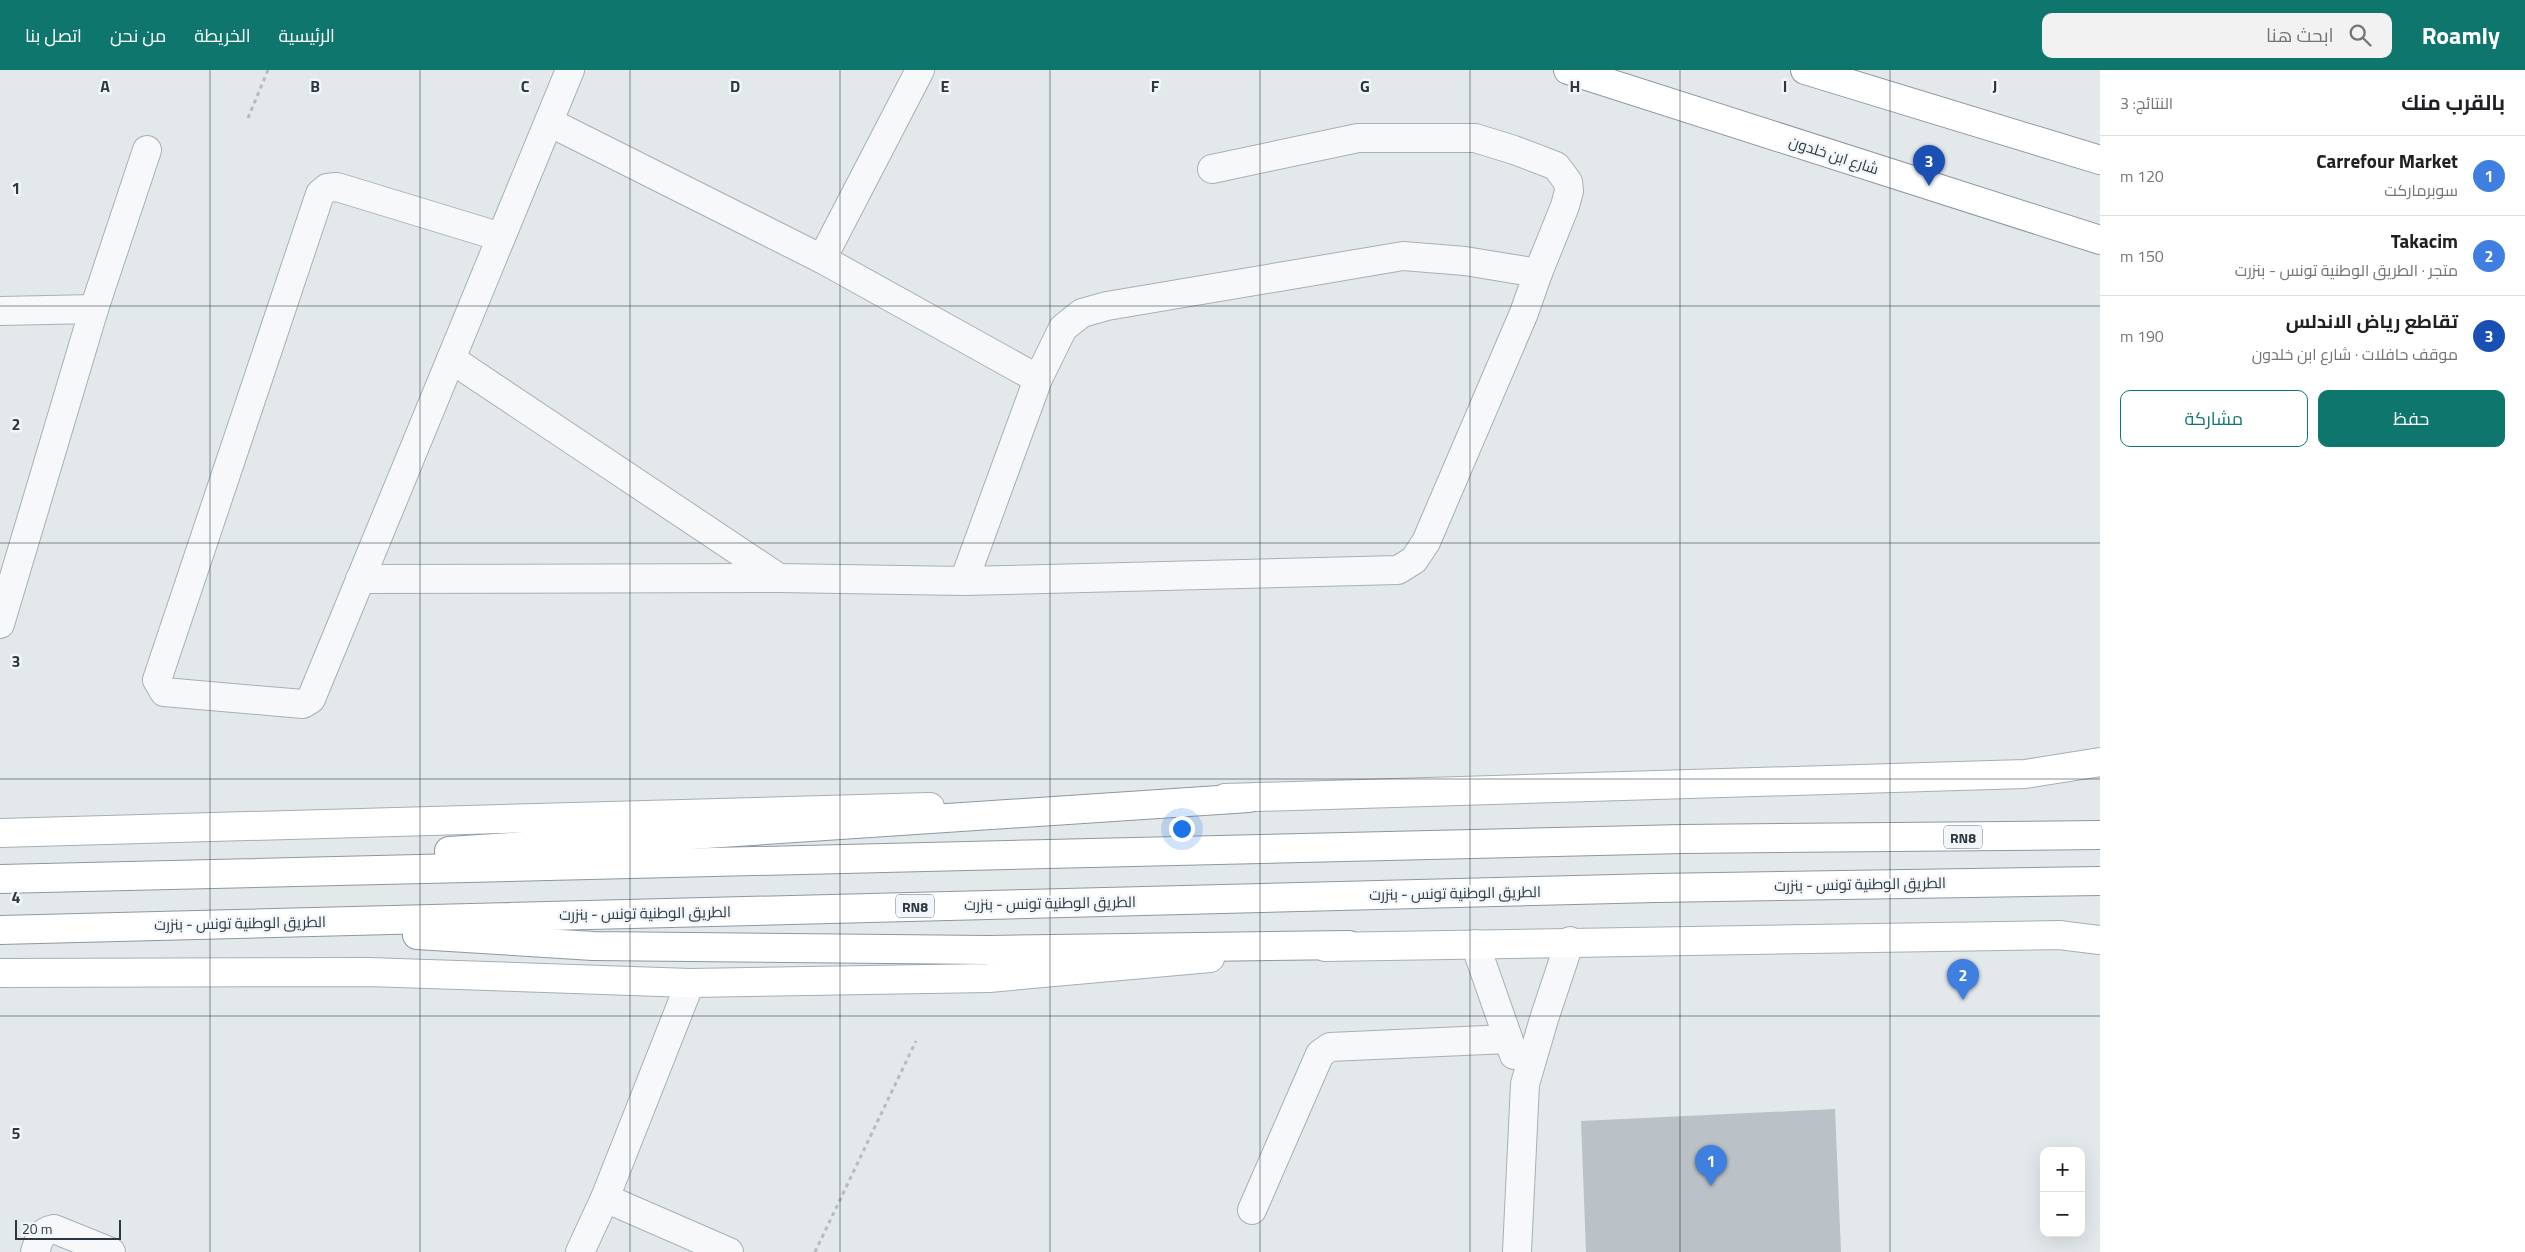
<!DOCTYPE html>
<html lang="ar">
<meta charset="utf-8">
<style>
:root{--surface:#fff;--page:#f2f2f2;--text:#202124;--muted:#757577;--line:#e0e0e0;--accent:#0f766e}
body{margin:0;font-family:"Titillium Web",Cairo,sans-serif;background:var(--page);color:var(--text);direction:rtl}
.controls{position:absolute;right:15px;bottom:15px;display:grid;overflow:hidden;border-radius:10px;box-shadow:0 5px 20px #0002}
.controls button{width:45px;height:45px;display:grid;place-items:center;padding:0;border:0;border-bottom:1px solid var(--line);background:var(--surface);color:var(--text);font:25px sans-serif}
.scale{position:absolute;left:15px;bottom:12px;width:106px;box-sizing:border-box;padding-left:5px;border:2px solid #2c3942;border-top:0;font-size:14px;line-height:18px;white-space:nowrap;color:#2c3942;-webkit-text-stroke:4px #f3f6f8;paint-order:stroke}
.you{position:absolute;left:1181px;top:758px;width:18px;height:18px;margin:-12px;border:4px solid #fff;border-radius:50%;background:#1a73e8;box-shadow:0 0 0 8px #1a73e833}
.badge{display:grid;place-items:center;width:32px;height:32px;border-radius:50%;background:var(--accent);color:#fff;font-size:16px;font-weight:700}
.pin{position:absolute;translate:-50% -41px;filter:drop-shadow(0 1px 2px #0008)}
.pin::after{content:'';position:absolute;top:26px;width:18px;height:15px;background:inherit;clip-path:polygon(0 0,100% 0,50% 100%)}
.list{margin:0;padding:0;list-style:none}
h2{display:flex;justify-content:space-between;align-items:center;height:65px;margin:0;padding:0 20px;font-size:21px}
h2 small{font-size:16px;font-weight:400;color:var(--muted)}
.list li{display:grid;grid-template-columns:32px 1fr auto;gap:15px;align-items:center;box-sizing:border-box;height:80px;padding:0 20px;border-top:1px solid var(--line)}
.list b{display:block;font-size:19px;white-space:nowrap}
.list p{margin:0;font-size:16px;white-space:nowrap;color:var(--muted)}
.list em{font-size:16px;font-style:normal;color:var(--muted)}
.actions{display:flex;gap:10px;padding:15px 20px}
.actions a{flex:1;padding:11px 0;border:1px solid var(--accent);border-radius:10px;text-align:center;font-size:18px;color:var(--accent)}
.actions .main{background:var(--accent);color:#fff}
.icon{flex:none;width:28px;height:28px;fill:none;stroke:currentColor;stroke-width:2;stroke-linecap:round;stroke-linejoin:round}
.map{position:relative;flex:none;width:2100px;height:1182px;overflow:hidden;direction:ltr}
header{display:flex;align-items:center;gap:30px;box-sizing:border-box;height:70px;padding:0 25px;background:var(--accent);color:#fff}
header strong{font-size:24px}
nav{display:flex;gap:28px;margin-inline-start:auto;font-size:18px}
.search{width:350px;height:45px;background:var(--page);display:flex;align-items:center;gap:12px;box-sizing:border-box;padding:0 18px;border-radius:10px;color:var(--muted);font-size:19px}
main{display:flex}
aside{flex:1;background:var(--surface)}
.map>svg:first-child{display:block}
.building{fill:#bbc2c7}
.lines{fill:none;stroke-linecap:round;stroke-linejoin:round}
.minor-casing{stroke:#a8b0b5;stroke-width:30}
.major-casing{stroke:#a3afb6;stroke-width:30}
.highway-casing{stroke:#8c98a1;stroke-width:30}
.path{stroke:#b5bbbe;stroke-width:3;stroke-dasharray:4 4;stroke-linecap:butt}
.minor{stroke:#f6f8f9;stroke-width:28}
.major{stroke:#fff;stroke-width:28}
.highway{stroke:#fff;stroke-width:28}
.grid{fill:none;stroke:#2c3942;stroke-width:1;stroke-opacity:0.55}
.labels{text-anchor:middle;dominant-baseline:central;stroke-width:5;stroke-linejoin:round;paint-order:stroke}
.shield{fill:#f3f6f8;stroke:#687279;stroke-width:1}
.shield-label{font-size:14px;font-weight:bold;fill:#2c3942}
.street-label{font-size:15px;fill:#2c3942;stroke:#f3f6f8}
.grid-label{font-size:16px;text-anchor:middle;font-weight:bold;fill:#2c3942;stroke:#f3f6f8;stroke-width:5;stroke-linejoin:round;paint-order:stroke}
</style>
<header>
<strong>Roamly</strong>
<div class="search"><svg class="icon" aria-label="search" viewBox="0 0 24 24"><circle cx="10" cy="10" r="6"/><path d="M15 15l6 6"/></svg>ابحث هنا</div>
<nav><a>الرئيسية</a><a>الخريطة</a><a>من نحن</a><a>اتصل بنا</a></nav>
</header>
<main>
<aside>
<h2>بالقرب منك<small>النتائج: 3</small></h2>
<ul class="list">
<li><span class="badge" style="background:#3f7fe0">1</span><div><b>Carrefour Market</b><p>سوبرماركت</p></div><em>120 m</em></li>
<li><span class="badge" style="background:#3f7fe0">2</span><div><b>Takacim</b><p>متجر · الطريق الوطنية تونس - بنزرت</p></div><em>150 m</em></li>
<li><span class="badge" style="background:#1a4fb4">3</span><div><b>تقاطع رياض الاندلس</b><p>موقف حافلات · شارع ابن خلدون</p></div><em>190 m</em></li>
</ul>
<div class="actions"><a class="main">حفظ</a><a>مشاركة</a></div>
</aside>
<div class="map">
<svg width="2100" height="1182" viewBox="0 0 2100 1182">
<rect width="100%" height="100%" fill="#e3e8eb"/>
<polygon class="building" points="1835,1039 1841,1182 1586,1182 1581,1051"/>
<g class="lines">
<defs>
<g id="minor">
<polyline points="549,52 822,189 1038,309"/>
<polyline points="1212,99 1358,68 1475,68 1514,80 1556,96 1568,112 1569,121 1565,136 1538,203"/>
<polyline points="501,167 337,117 327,118 320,124 157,610 164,622 303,634 311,629 570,0"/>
<polyline points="822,189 920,0"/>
<polyline points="0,241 94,239"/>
<polyline points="451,289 779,508"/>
<polyline points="360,509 779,508 964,511 1398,500 1414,490 1426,472 1524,243 1538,203 1465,191 1403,186 1107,236 1082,243 1063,258 1038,309 964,511"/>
<polyline points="0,554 94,239 147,80"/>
<polyline points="1475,874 1514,985"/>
<polyline points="605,1128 729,1182"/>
<polyline points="1252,1140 1320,984 1330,977 1508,969"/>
<path d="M35,1182C39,1169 40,1162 54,1159L111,1182"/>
<polyline points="580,1182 605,1128 690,913"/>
<polyline points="1517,1182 1525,1014 1544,949 1570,871"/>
</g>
<g id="major">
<polyline points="1225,728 2025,704 2100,692"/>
<polyline points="0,763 930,737"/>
<polyline points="1325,877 2059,865 2100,870"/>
<polyline points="0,903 368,902 690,913 989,908 1210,888"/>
</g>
<g id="highway">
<polyline points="1568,0 2100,170"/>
<polyline points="1805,0 2100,90"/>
<polyline points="449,781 1249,728"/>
<polyline points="0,809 1683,769 2100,765"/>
<polyline points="0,860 1656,818 2100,811"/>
<polyline points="417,865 593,876 988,880 1349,875"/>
</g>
</defs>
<use href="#minor" class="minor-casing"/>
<use href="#major" class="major-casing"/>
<use href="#highway" class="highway-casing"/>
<g class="path">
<polyline points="248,48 268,0"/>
<polyline points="815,1182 916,971"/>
</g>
<use href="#minor" class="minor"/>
<use href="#major" class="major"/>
<use href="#highway" class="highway"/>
</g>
<path class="grid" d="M210,0V1182M420,0V1182M630,0V1182M840,0V1182M1050,0V1182M1260,0V1182M1470,0V1182M1680,0V1182M1890,0V1182M0,236H2100M0,473H2100M0,709H2100M0,946H2100"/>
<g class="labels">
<g class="shield">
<rect x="1944" y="755.5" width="38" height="23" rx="4"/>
<rect x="896" y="824.5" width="38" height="23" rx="4"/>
</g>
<g class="shield-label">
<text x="1963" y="767">RN8</text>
<text x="915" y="836">RN8</text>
</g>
<g class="street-label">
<text transform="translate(1834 85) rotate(18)">شارع ابن خلدون</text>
<text transform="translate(1860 814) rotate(-1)">الطريق الوطنية تونس - بنزرت</text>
<text transform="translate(1455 823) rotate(-1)">الطريق الوطنية تونس - بنزرت</text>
<text transform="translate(1050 833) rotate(-1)">الطريق الوطنية تونس - بنزرت</text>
<text transform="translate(645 843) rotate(-1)">الطريق الوطنية تونس - بنزرت</text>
<text transform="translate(240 853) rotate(-1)">الطريق الوطنية تونس - بنزرت</text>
</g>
</g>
<g class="grid-label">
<text x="105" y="22">A</text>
<text x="315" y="22">B</text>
<text x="525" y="22">C</text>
<text x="735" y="22">D</text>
<text x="945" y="22">E</text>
<text x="1155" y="22">F</text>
<text x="1365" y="22">G</text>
<text x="1575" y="22">H</text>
<text x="1785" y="22">I</text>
<text x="1995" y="22">J</text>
<text x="16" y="124">1</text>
<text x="16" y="360">2</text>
<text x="16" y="597">3</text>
<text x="16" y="833">4</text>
<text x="16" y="1069">5</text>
</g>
</svg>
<div class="controls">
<button>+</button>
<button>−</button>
</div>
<div class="scale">20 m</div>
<div class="you"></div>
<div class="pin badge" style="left:1711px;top:1116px;background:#3f7fe0">1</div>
<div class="pin badge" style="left:1963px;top:930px;background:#3f7fe0">2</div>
<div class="pin badge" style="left:1929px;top:116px;background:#1a4fb4">3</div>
</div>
</main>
